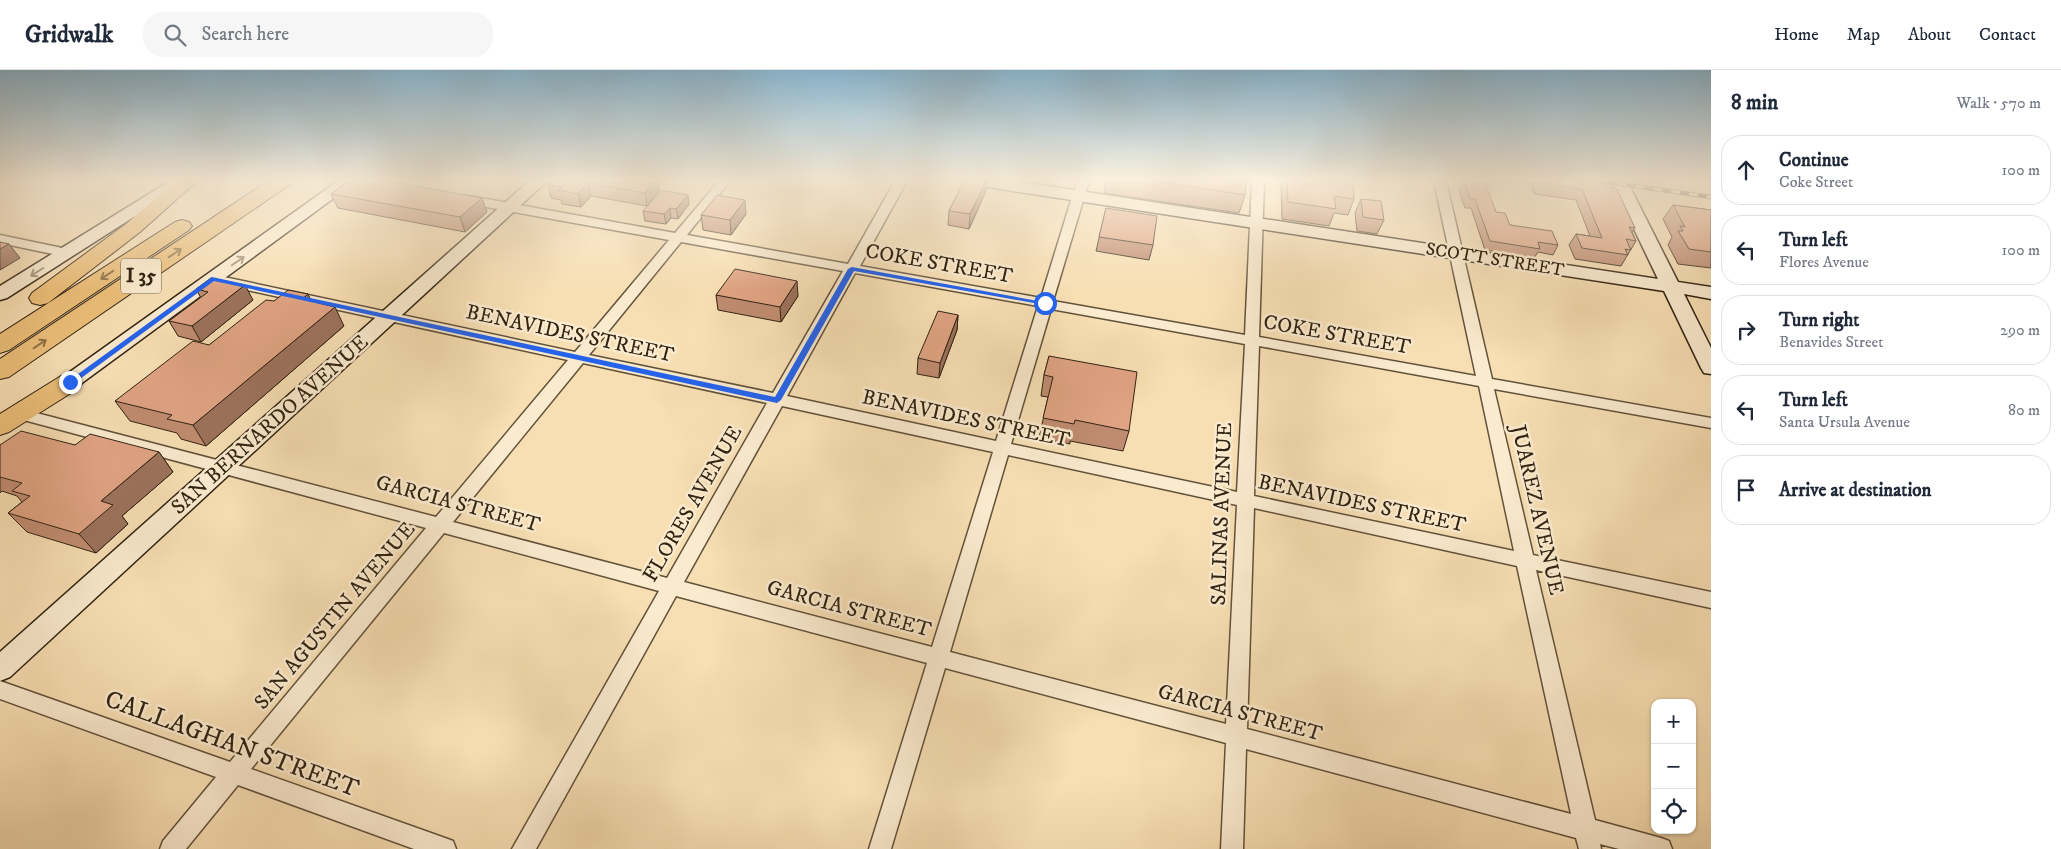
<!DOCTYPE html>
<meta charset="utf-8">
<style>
:root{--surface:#fff;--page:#f6f6f7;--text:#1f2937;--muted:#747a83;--line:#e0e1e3}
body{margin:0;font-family:"IM FELL DW Pica",serif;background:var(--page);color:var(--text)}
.controls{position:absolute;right:15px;bottom:15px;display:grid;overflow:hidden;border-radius:10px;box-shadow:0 1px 4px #0004}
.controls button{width:45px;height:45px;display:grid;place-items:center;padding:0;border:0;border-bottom:1px solid var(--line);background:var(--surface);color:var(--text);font:25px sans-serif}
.stop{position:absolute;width:15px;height:15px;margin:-11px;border:4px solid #2563eb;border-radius:50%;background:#fff}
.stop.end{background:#2563eb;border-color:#fff;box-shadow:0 1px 5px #0008}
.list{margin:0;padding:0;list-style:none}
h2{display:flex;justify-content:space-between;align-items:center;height:65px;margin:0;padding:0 20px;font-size:21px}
h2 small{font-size:16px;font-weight:400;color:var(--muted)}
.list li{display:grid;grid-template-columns:32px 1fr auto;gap:15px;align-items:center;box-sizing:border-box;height:70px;margin:0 10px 10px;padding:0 10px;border:1px solid var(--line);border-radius:20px}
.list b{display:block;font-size:19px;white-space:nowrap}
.list p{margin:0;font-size:16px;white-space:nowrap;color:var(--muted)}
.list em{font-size:16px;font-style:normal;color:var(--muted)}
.icon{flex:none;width:28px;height:28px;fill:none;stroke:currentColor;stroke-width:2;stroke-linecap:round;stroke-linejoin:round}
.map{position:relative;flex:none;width:1711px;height:779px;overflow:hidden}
header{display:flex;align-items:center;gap:30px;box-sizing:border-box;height:70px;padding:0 25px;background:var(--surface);border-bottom:1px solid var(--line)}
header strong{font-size:24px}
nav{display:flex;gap:28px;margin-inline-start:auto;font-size:18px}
.search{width:350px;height:45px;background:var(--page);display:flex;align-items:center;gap:12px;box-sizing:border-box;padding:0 18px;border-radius:20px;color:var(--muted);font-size:19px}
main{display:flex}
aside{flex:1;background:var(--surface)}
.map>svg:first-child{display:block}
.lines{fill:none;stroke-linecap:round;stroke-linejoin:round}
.street-casing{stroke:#62523a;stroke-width:3}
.secondary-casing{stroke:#312312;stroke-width:3}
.highway-casing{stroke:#312312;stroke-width:2}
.street{fill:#faeace;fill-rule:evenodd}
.secondary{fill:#faeace;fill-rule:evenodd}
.highway{fill:#ecbf7a;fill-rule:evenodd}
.rail-casing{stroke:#312312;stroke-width:4.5}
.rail{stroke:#faeace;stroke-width:3;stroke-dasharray:9;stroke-linecap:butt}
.wall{fill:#c08c71;stroke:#312312}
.shaded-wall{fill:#9c725c;stroke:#312312}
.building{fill:#dfa383;stroke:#312312}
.oneway{stroke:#8e7146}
.oneway2{stroke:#a09079}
.route{fill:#2563eb}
.labels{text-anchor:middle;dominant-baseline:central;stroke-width:5;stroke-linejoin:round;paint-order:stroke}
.far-street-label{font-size:18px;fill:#312312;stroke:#faeace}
.shield{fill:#faeace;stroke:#6d5f4a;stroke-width:1}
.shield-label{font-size:20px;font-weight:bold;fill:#312312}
.street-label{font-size:21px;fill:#312312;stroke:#faeace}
.near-street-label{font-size:25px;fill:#312312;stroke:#faeace}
</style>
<header>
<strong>Gridwalk</strong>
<div class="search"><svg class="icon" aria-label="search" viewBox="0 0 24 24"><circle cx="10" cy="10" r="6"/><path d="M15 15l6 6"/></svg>Search here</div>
<nav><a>Home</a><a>Map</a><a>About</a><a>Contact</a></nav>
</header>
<main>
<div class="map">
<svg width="1711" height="779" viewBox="0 0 1711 779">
<rect width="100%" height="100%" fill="#f7deb3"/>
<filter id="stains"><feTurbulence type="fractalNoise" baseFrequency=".004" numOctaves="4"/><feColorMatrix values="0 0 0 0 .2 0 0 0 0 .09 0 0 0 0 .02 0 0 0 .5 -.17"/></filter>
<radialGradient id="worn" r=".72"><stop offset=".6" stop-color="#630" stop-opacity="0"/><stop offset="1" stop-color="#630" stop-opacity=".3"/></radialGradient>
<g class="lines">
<defs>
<g id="street">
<path d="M719,111H730L687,165L848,194L895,111H907L860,196L1041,228L1077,111H1089L1053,231L1245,265L1252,111H1264L1259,267L1476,306L1434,111H1446L1492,309L1711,348V358L1494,319L1533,485L1711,522V538L1536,500L1595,750L1661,768L1669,771L1672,779H1619L1600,774L1601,779H1579L1576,768L1246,679L1243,779H1221L1226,673L945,598L891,779H869L927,593L676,526L536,779H512L659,521L444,463L251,699L445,768L453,771L456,779H414L238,715L186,779H160L163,771L216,707L0,629V611L230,692L426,458L20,349L17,345L20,341L25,340L436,447L568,290L224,215L219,214L217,211L219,208L224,207L575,282L669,170L464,133L460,132L458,129L460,126L464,125L675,163ZM681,172L843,201L773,323L589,285ZM855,203L1038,236L996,371L787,326ZM1051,239L1245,274L1237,422L1011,374ZM1259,276L1479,316L1514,481L1254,426ZM583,293L767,333L667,508L453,452ZM782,336L993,382L932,577L684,512ZM1008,385L1237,435L1226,654L950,582ZM1254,438L1517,496L1571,744L1247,659Z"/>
<polygon points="0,165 67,179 73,183 67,187 0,173"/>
</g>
<g id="secondary">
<polygon points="170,111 190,111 7,228 0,230 0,216"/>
<polygon points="338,111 357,111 60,329 53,331 46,329 43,324 46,319"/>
<polygon points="529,111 547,111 10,607 0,611 0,582"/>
<polygon points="973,111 1015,111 1658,209 1611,111 1627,111 1678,212 1711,217 1711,229 1684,224 1711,278 1711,304 1704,303 1701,298 1664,221 981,116 975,114"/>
</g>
<g id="highway">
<polygon points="176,111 197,111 140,162 48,233 40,235 32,233 29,228 32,223 126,154"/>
<polygon points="268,111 291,111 289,115 9,307 0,309 0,289"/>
<polygon points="182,150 189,152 192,156 189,160 9,280 0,283 0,264 175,152"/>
<polygon points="70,304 79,306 83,312 79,318 9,362 0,365 0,344 61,306"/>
</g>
</defs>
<use href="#street" class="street-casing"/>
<use href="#secondary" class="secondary-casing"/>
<use href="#highway" class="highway-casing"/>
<use href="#street" class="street"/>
<use href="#secondary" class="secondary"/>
<use href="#highway" class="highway"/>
<defs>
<polyline id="rail" points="1600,111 1711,127"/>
</defs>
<use href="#rail" class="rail-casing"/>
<use href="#rail" class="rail"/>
</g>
<g class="wall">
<polygon points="348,111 393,111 394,113 487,142 465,162 338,138 331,124"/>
<polygon points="658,111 647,136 591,126 581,137 562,134 561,130 551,128 548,115"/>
<polygon points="964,111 987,111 985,123 969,159 948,155 949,141"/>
<polygon points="1106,111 1246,111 1245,125 1239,143 1104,123"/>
<polygon points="1281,111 1353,111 1354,129 1348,145 1334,143 1329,156 1282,149"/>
<polygon points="1463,111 1468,111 1496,142 1510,155 1558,175 1553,185 1538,182 1534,188 1485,180 1471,138 1465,138 1459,120"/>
<polygon points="1530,111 1604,111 1607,117 1635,158 1632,162 1636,171 1621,196 1575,189 1569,175 1576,164 1590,166 1576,130 1534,124"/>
<polygon points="1361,129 1384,150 1377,164 1357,161 1355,143"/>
<polygon points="689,134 678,149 671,148 666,154 645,151 643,141"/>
<polygon points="1673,135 1711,140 1711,198 1678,194 1668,175 1672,167 1663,149"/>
<polygon points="1106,138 1153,175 1149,190 1096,181"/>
<polygon points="746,144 731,165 703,160 701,145"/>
<polygon points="196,219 253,230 201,272 178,266 169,251 201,228"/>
<polygon points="716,225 798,226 781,252 718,240"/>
<polygon points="274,231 312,232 344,256 206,376 181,369 177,363 130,351 115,331 209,275"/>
<polygon points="958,245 957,260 939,308 917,304 918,288"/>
<polygon points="1049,286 1129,361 1123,381 1070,371 1070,374 1039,368 1048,327 1041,326 1044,305"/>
<polygon points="0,375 75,375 159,382 173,402 122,446 128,454 96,483 27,462 8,443 22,432 17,426 2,421 0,423"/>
</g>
<g class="shaded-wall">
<polygon points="655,111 658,111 659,122 647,136 645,123"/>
<polygon points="986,111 987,111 985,123 969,159 970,144"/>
<polygon points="588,113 591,126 581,137 578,124"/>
<polygon points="688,125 689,134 678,149 676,139"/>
<polygon points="482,128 487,142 465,162 460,147"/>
<polygon points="745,130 746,144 731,165 730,150"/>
<polygon points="670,138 671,148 666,154 664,144"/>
<polygon points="9,174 20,188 0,200 0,179"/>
<polygon points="797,211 798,226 781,252 780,237"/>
<polygon points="245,215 253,230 201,272 192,256"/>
<polygon points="308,224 318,244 302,229"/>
<polygon points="335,237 344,256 206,376 193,355"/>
<polygon points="958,245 957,260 939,308 940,293"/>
<polygon points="159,382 173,402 122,446 128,454 96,483 79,464 101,431"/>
</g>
<g class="building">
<polygon points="348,111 387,111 482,128 460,147 331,124"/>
<polygon points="551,111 655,111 645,123 588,113 578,124 558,120 562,117 548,115"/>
<polygon points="964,111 986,111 970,144 949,141"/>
<polygon points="1154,111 1246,111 1245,125"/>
<polygon points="1287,111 1353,111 1354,129 1334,126 1336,139 1288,132"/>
<polygon points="1464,111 1485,113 1496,142 1505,143 1510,155 1552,161 1558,175 1538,172 1540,179 1490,171 1475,129 1470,129"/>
<polygon points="1540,111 1604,111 1607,117 1617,119 1635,158 1629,157 1636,171 1626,169 1631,180 1625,179 1628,185 1582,178 1576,164 1602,168 1582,119 1540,113"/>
<polygon points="661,120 688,125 676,139 670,138 664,144 643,141"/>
<polygon points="717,125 745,130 730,150 701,145"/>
<polygon points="1361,129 1381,131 1384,150 1363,147"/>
<polygon points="1673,135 1711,140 1711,182 1689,179 1678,161 1683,161 1680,156 1685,157"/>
<polygon points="1106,138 1157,146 1153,175 1099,167"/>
<polygon points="0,172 9,174 0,179"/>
<polygon points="735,199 797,211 780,237 716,225"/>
<polygon points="211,208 245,215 192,256 169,251 208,222 196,219"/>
<polygon points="288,220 308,224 302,229 335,237 193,355 167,349 172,345 115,331 193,271 209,275 266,230 274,231"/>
<polygon points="938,241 958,245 940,293 918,288"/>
<polygon points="1049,286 1137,302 1129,361 1075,350 1074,354 1043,348 1053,307 1044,305"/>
<polygon points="21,361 75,375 90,364 159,382 101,431 113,435 79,464 8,443 30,426 12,421 22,413 0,407 0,375"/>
</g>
<defs><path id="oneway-shaft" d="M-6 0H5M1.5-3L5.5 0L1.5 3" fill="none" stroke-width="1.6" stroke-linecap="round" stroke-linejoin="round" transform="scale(1.25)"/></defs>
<g class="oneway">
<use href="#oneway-shaft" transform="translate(175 183) rotate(-34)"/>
<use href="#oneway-shaft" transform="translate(107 205) rotate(147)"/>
<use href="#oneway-shaft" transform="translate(40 274) rotate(-34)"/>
</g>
<g class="oneway2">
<use href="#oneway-shaft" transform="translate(238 191) rotate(-35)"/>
<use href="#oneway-shaft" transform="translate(37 202) rotate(148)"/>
</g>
<linearGradient id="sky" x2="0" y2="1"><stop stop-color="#8ab7d2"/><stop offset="0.5" stop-color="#fbf0dd"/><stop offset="1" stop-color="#fbf0dd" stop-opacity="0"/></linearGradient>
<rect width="1711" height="220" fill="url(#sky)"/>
<polygon class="route" points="852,197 1049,233 1045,235 854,201 781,330 777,333 214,211 73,314 67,312 212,207 775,327 848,199"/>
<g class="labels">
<g class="far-street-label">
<text transform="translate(1495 190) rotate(9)">SCOTT STREET</text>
</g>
<rect class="shield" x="121" y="188.5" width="40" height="35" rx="4"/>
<g class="shield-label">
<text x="141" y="206">I 35</text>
</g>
<g class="street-label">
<text transform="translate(939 194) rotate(10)">COKE STREET</text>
<text transform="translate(570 264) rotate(12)">BENAVIDES STREET</text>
<text transform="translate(1337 265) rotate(10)">COKE STREET</text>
<text transform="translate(966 349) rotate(12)">BENAVIDES STREET</text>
<text transform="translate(270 355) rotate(-42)">SAN BERNARDO AVENUE</text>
<text transform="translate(458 434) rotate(15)">GARCIA STREET</text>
<text transform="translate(693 434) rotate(-60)">FLORES AVENUE</text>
<text transform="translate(1362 434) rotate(12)">BENAVIDES STREET</text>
<text transform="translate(1537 440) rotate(77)">JUAREZ AVENUE</text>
<text transform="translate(1222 444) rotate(-88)">SALINAS AVENUE</text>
<text transform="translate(849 539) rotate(15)">GARCIA STREET</text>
<text transform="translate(335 546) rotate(-50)">SAN AGUSTIN AVENUE</text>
<text transform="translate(1240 643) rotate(15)">GARCIA STREET</text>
</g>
<g class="near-street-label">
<text transform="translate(232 674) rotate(20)">CALLAGHAN STREET</text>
</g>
</g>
<rect width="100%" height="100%" filter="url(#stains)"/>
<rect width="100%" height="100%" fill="url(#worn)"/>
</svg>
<div class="controls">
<button>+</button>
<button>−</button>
<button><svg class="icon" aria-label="locate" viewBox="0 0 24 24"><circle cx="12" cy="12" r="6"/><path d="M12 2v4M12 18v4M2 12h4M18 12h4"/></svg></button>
</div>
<div class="stop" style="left:1045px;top:233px"></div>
<div class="stop end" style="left:70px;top:312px"></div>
</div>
<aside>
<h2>8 min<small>Walk · 570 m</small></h2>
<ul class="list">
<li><svg class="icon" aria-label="ahead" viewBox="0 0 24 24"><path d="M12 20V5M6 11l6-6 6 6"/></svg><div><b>Continue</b><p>Coke Street</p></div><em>100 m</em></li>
<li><svg class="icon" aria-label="left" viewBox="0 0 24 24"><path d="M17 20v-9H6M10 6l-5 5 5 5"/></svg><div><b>Turn left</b><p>Flores Avenue</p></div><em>100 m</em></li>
<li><svg class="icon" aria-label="right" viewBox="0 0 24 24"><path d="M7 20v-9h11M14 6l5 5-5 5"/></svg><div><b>Turn right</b><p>Benavides Street</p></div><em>290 m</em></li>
<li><svg class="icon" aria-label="left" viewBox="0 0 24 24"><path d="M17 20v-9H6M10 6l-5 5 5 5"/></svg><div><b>Turn left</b><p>Santa Ursula Avenue</p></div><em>80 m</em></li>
<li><svg class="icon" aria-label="arrive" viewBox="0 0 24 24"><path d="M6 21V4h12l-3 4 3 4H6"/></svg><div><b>Arrive at destination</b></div></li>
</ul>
</aside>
</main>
